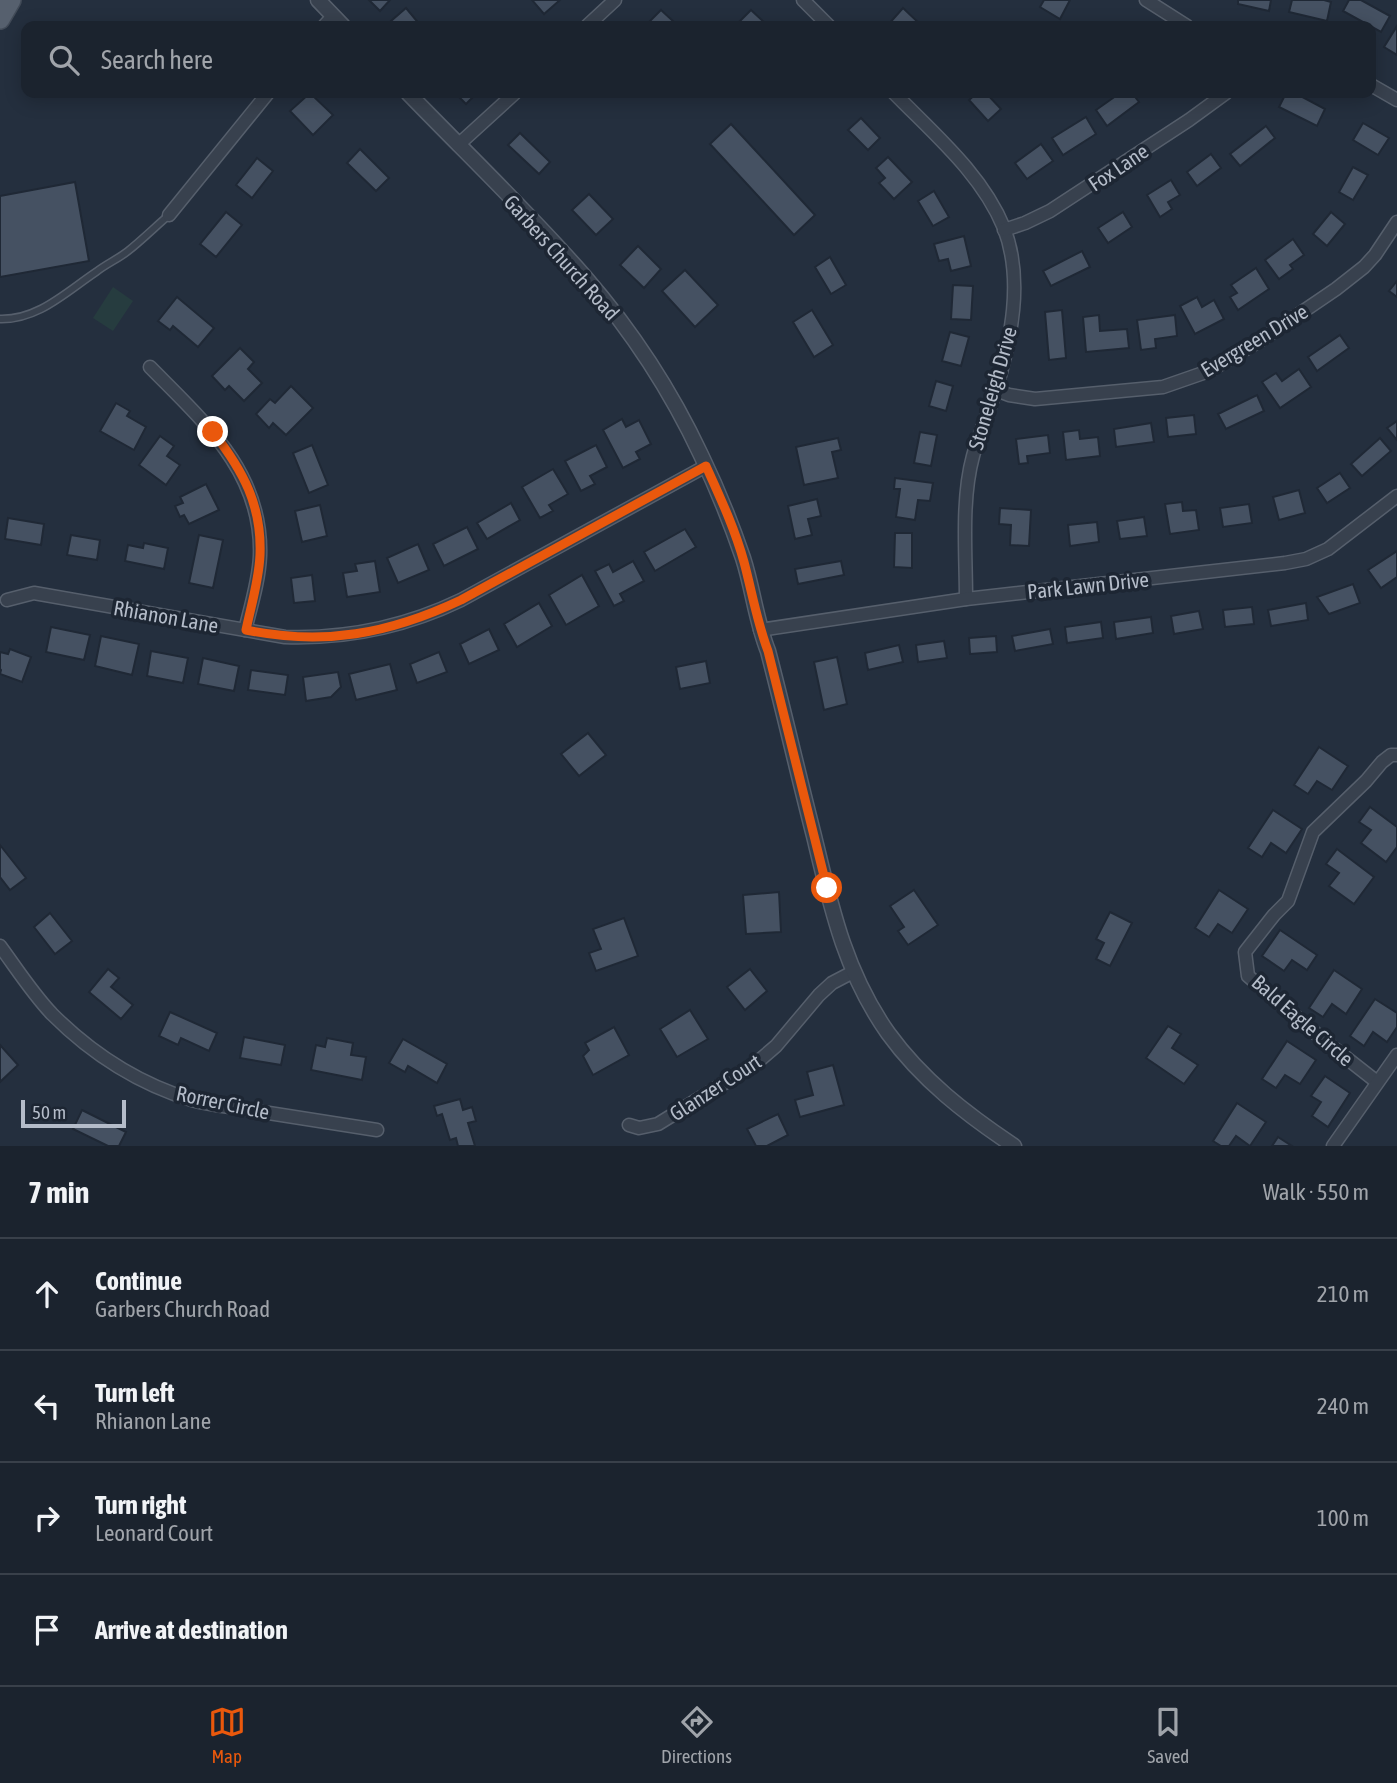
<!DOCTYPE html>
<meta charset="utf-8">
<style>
:root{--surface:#1b232e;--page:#282f3a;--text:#f1f3f6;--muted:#a0a4aa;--line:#39404a;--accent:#ea580c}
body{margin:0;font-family:"Asap Condensed",sans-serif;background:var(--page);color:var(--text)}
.scale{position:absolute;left:21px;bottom:18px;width:105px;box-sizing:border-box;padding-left:7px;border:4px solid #b4bcc9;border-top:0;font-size:19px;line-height:24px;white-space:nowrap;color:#b4bcc9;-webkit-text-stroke:5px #1d2633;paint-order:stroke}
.stop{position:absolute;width:21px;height:21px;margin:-16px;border:5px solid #ea580c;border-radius:50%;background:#fff}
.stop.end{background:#ea580c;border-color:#fff;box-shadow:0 2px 7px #0008}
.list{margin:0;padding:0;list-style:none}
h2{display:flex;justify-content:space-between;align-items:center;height:91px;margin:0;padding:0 28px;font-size:30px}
h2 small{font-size:23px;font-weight:400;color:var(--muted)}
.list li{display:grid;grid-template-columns:46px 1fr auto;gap:21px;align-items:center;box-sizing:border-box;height:112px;padding:0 28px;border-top:2px solid var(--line)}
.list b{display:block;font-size:26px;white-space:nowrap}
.list p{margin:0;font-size:23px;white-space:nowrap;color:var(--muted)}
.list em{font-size:23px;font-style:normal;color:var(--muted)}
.icon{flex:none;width:38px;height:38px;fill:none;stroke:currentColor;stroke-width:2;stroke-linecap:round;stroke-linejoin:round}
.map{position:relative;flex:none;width:1397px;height:1146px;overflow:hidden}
.search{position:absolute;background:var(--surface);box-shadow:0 4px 18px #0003;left:21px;right:21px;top:21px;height:77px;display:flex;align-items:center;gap:18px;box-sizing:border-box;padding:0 24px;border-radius:14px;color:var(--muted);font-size:26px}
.sheet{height:539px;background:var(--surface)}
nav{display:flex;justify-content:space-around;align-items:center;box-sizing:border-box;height:98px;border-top:2px solid var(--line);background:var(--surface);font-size:19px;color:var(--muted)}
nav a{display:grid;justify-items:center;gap:4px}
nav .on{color:var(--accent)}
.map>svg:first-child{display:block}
.green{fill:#263c3f}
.building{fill:#455162;stroke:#1f2835;stroke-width:2}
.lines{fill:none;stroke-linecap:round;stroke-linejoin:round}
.service-casing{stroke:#565f6c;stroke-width:9}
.minor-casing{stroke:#565f6c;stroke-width:15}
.tertiary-casing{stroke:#565f6c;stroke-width:17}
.primary-casing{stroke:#414a57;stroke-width:22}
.service{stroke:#38414e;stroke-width:6}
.minor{stroke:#38414e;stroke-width:12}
.tertiary{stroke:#38414e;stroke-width:14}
.primary{stroke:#56606e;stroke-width:19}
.route{stroke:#ea580c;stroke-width:9}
.labels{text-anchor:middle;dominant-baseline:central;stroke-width:7;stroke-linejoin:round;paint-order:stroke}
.street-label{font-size:21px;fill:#b4bcc9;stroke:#1d2633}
</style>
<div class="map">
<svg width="1397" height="1146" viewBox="0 0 1397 1146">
<rect width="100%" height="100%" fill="#242f3e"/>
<polygon class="green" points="113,287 133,301 113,331 93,318"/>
<g class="building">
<polygon points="369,0 390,0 380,11"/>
<polygon points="532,0 560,0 544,14"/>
<polygon points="1044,0 1070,0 1060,19 1040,7"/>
<polygon points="1238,0 1271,0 1269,11 1238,4"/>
<polygon points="1292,0 1324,0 1331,2 1327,21 1289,12"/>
<polygon points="1349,0 1361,0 1390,16 1381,32 1343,11"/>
<polygon points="406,8 421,26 395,26 391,21"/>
<polygon points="903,8 922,26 887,26"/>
<polygon points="661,10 674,22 670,26 645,26"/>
<polygon points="751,10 768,26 743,26 739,22"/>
<polygon points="1397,26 1397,55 1384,47"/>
<polygon points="310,93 333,115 313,135 290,111"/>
<polygon points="455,93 477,93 466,104"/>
<polygon points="977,93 986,93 1001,109 988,121 969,100"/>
<polygon points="1120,93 1132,93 1139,102 1107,126 1096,110"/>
<polygon points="1286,93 1295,93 1325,109 1317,126 1279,107"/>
<polygon points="1086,117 1096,134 1063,155 1052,138"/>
<polygon points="861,118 880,138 868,150 848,130"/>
<polygon points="1363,123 1389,138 1378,155 1353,140"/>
<polygon points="731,124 815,215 794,235 710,144"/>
<polygon points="1266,126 1275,138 1240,166 1230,154"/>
<polygon points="520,133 550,162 539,174 508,145"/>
<polygon points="1041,144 1053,161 1027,179 1015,163"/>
<polygon points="360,149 389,178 376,191 347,163"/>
<polygon points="1211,154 1221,168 1197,186 1187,172"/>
<polygon points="888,157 912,182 894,199 879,183 885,178 876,168"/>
<polygon points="257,158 273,171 252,198 236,185"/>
<polygon points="1353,167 1368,175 1353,200 1339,192"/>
<polygon points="1171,180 1180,195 1168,202 1172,209 1160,217 1147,195"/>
<polygon points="75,182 89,261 0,277 0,196"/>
<polygon points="934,191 949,217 933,226 918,201"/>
<polygon points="589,194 613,219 596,235 572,210"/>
<polygon points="226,212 242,225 216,257 200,244"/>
<polygon points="1123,212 1132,227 1108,243 1098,228"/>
<polygon points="1331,212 1345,224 1327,246 1313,234"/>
<polygon points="964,236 971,266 951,271 948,259 939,261 934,244"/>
<polygon points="1293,239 1304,255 1290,265 1293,269 1279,279 1265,260"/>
<polygon points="638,246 661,269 644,288 620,265"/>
<polygon points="1082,251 1090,267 1051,286 1043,271"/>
<polygon points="830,257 846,285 831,294 815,267"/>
<polygon points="1256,268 1269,289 1238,310 1230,297 1237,293 1231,285"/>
<polygon points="685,270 718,305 695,327 662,291"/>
<polygon points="1397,281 1397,297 1389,291"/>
<polygon points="953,285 973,286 971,320 951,319"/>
<polygon points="177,297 214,328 198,347 173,326 170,330 158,321"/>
<polygon points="1197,297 1202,307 1214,300 1224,319 1195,334 1180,306"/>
<polygon points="812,310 833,345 814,357 793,322"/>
<polygon points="1062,310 1066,358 1049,360 1045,312"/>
<polygon points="1099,315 1100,331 1127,329 1129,348 1086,352 1083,317"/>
<polygon points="1175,315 1177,336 1155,339 1156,348 1141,350 1137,320"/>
<polygon points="950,332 969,337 961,366 942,361"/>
<polygon points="1340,335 1349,348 1317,371 1308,357"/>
<polygon points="240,348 254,362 248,369 262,383 244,401 229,386 225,390 212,376"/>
<polygon points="1299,369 1311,387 1280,408 1262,382 1276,373 1282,381"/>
<polygon points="936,381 953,386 946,411 929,406"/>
<polygon points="291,386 313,408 286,435 273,423 269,428 256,414 270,399 275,403"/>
<polygon points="1257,395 1264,411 1226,429 1218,414"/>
<polygon points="116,403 130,411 127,416 146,427 134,450 100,431"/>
<polygon points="1194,415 1196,434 1168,437 1166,418"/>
<polygon points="622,419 626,427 639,420 651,444 636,452 640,459 623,468 603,430"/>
<polygon points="1397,421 1397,440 1387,428"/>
<polygon points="1151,423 1154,442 1116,447 1114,429"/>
<polygon points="1079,430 1080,439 1098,437 1100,456 1066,460 1063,432"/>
<polygon points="920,432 937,435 931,466 914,463"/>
<polygon points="1048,435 1050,453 1027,456 1028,463 1019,464 1016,439"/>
<polygon points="160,436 174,446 167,456 180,465 166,485 139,465"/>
<polygon points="838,438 841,450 832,452 838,478 804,485 796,447"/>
<polygon points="1380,438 1391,451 1362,476 1351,464"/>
<polygon points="312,445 328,485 309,493 293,453"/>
<polygon points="596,445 607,467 590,476 595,484 581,491 565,461"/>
<polygon points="553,469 568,494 549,505 553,511 540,518 522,487"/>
<polygon points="1340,473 1350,488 1327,503 1317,488"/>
<polygon points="895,478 933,483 930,501 918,500 915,520 896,517 900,489 894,489"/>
<polygon points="206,484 219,510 189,524 184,515 180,517 175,506 183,503 180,497"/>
<polygon points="1299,490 1305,513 1279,520 1273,497"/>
<polygon points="817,499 821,516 808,519 812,535 795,539 788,506"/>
<polygon points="1182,502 1183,511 1196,510 1199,530 1170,534 1165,504"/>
<polygon points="511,503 520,520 487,539 477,523"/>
<polygon points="1249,504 1252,523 1223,527 1220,508"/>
<polygon points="320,505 327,536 302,542 295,511"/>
<polygon points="1000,508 1031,510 1029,546 1010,545 1011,525 999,524"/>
<polygon points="1144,517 1147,536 1120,539 1117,521"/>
<polygon points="8,518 44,524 41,545 5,539"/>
<polygon points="1097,522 1099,542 1070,546 1068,525"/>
<polygon points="467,527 478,549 444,566 433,544"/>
<polygon points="685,529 696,547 655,571 644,552"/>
<polygon points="895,533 912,533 912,568 894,567"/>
<polygon points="71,535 100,540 97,560 67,555"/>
<polygon points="199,535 223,540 213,588 189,583"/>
<polygon points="144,543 168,548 164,569 125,561 128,545 143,548"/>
<polygon points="418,544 429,570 398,583 387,558"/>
<polygon points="1397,551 1397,577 1381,588 1368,570"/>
<polygon points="375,561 380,592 347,597 343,573 357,571 355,564"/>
<polygon points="633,561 644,581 620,594 624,601 614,606 595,571 609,564 613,572"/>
<polygon points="841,561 844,575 798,584 795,569"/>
<polygon points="312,575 315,601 294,603 291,578"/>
<polygon points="582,575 599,606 566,625 549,595"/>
<polygon points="1353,584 1360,603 1329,614 1317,597"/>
<polygon points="539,603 552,626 517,647 504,624"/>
<polygon points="1306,603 1308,620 1271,626 1268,610"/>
<polygon points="1252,607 1254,624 1225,627 1223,610"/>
<polygon points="1199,611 1203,629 1174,634 1171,616"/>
<polygon points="1151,617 1153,633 1116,639 1114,622"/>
<polygon points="1101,622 1103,638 1067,643 1065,627"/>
<polygon points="51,627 90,635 84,660 46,652"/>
<polygon points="489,629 499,650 469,664 460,644"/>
<polygon points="1050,629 1053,644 1015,651 1012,636"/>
<polygon points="101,636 139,644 132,675 95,666"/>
<polygon points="996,636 997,652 970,654 969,638"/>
<polygon points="944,641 947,658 918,662 916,645"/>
<polygon points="899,645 903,662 868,670 865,653"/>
<polygon points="10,649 31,657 22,682 0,674 1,670 0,669 0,652 8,654"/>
<polygon points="151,651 188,658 183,683 147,676"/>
<polygon points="439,652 447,672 417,683 410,664"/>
<polygon points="837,657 847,704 824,710 814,662"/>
<polygon points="203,658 239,666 234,691 198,684"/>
<polygon points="706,661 710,683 680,689 676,667"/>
<polygon points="390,664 397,690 356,700 349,674"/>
<polygon points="251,670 288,675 285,695 248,690"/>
<polygon points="338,672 341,687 331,697 306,701 303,677"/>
<polygon points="588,733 606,755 579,776 561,754"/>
<polygon points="1319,747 1348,766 1332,790 1317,781 1308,794 1294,785"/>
<polygon points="1370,807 1397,827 1397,847 1386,862 1361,843 1371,830 1359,822"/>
<polygon points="1273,810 1302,829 1286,853 1271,843 1262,857 1248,848"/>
<polygon points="0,845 26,878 10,890 0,877"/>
<polygon points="1337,849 1374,877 1354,904 1329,886 1339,873 1326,864"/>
<polygon points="914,890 938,925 908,945 898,931 904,927 890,906"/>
<polygon points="1219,890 1248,909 1232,933 1218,924 1209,937 1195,928"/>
<polygon points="779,892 781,932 746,934 743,895"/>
<polygon points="1110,912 1132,923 1110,966 1096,959 1104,943 1096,939"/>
<polygon points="50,913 72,941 55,954 34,927"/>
<polygon points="624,918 638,956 596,971 589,953 601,949 593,929"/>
<polygon points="1280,930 1317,955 1307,970 1292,960 1284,971 1262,956"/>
<polygon points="108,969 119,978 111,987 133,1005 121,1019 89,992"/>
<polygon points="750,969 767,991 745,1010 727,987"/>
<polygon points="1334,970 1362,989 1346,1014 1332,1004 1323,1017 1309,1008"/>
<polygon points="1375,999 1397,1013 1397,1027 1387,1042 1373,1032 1364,1046 1350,1036"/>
<polygon points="690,1010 708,1039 677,1057 660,1029"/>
<polygon points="170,1012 217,1033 209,1051 181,1038 178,1045 159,1036"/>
<polygon points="1168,1026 1181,1034 1172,1048 1198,1065 1184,1084 1146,1058"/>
<polygon points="614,1027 629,1055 593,1075 583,1056 589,1050 585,1043"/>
<polygon points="244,1037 285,1045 281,1065 240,1058"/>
<polygon points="327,1038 353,1043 351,1055 366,1057 362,1080 311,1070 316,1045 325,1047"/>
<polygon points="403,1039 447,1064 437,1083 408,1066 405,1072 389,1063"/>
<polygon points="1287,1041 1316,1060 1300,1084 1285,1075 1276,1088 1262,1079"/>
<polygon points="0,1045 18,1065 0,1082"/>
<polygon points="833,1065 844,1105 800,1117 795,1100 813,1095 807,1072"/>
<polygon points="1325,1076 1350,1093 1328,1127 1312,1116 1321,1102 1311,1096"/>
<polygon points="460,1099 463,1110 472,1107 476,1121 468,1123 475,1146 458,1146 456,1138 450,1140 442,1114 437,1116 434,1106"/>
<polygon points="1237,1103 1266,1122 1250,1146 1236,1136 1229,1146 1221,1146 1213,1141"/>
<polygon points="82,1110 126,1132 119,1146 108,1146 73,1129"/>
<polygon points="778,1114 788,1135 767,1146 756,1146 747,1129"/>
<polygon points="1278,1137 1292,1146 1272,1146"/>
</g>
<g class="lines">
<defs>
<path id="service" d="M0,319C38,320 66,292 96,272C106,264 118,259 128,251C142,240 155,227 169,215"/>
<g id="minor">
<polyline points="803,0 829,26"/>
<polyline points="1146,0 1187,26"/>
<polyline points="324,26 333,16"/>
<polyline points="587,26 615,0"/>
<polyline points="1371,85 1397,100"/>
<path d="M894,93C934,134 982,174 1004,228C1024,280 1011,339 996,390C989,412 979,433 973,456C961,500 966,553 966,599"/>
<polyline points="458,145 515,93"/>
<polyline points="169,215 268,93"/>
<polyline points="1004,230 1025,223 1050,211 1189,120 1226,93"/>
<path d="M150,367C203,421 263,472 260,556C259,580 251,606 245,630"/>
<polyline points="996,390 1009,395 1035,399 1163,387 1209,371 1264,338 1336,289 1364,267 1375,255 1397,222"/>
<path d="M7,600L34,593L285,637C347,639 405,627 461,600L706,466"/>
<polyline points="760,630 966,599 1285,563 1306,559 1328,549 1397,496"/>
<path d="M0,946C17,969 32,993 52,1014C91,1053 139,1084 192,1100C213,1106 235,1107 256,1111C296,1117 337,1124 377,1130"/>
<polyline points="1377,1082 1326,1042 1248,976 1245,952 1274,915 1288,901 1313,832 1366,781 1382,762 1391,755 1397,755"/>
<polyline points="629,1125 639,1128 658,1124 755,1064 776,1046 819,995 832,983 853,972"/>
<polyline points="1333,1146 1397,1055"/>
</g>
<g id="tertiary">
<polyline points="318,0 343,26"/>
<path d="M408,93C467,154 529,213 585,277C631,330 671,391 701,455C717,488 731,523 743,558C753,589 756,621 768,651C784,712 798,774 814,836C831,907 845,972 888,1033C922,1080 966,1114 1014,1146"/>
</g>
<polyline id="primary" points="0,19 11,0"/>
</defs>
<use href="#service" class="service-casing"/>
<use href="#minor" class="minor-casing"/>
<use href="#tertiary" class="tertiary-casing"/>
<use href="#primary" class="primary-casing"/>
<use href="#service" class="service"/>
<use href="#minor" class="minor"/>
<use href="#tertiary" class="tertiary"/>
<use href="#primary" class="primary"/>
</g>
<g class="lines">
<path class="route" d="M213,432C243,471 262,505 260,555C259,580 251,606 246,630C324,646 389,634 461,600L706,466C720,497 735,529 744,562C752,592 757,622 768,651L827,888"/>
</g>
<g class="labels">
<g class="street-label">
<text transform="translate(1118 167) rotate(-34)">Fox Lane</text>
<text transform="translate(562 257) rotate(48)">Garbers Church Road</text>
<text transform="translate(1254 340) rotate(-31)">Evergreen Drive</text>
<text transform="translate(992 388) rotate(-74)">Stoneleigh Drive</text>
<text transform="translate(1088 585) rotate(-6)">Park Lawn Drive</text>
<text transform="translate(166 616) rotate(10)">Rhianon Lane</text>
<text transform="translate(1303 1020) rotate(41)">Bald Eagle Circle</text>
<text transform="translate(715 1087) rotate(-33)">Glanzer Court</text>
<text transform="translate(223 1102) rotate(12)">Rorrer Circle</text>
</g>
</g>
</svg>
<div class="scale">50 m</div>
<div class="stop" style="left:827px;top:888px"></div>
<div class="stop end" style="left:213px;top:432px"></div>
<div class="search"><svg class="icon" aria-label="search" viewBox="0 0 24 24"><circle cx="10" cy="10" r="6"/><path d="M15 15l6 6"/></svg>Search here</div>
</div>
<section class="sheet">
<h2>7 min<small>Walk · 550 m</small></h2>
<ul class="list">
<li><svg class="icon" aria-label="ahead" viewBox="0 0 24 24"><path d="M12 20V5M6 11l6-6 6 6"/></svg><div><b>Continue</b><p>Garbers Church Road</p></div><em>210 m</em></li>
<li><svg class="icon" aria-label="left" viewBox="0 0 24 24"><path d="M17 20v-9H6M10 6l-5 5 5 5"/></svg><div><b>Turn left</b><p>Rhianon Lane</p></div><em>240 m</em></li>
<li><svg class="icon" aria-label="right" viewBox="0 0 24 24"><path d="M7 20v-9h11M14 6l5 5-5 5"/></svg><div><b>Turn right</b><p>Leonard Court</p></div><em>100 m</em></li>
<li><svg class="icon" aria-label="arrive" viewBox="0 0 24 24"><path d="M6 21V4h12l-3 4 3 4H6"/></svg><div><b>Arrive at destination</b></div></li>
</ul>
</section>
<nav>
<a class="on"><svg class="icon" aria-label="map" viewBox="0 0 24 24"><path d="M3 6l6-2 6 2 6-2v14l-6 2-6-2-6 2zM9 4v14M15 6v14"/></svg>Map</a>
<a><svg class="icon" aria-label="directions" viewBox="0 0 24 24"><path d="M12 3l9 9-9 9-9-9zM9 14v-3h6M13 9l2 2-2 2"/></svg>Directions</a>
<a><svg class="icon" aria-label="saved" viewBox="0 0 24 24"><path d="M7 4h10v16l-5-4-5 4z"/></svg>Saved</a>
</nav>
